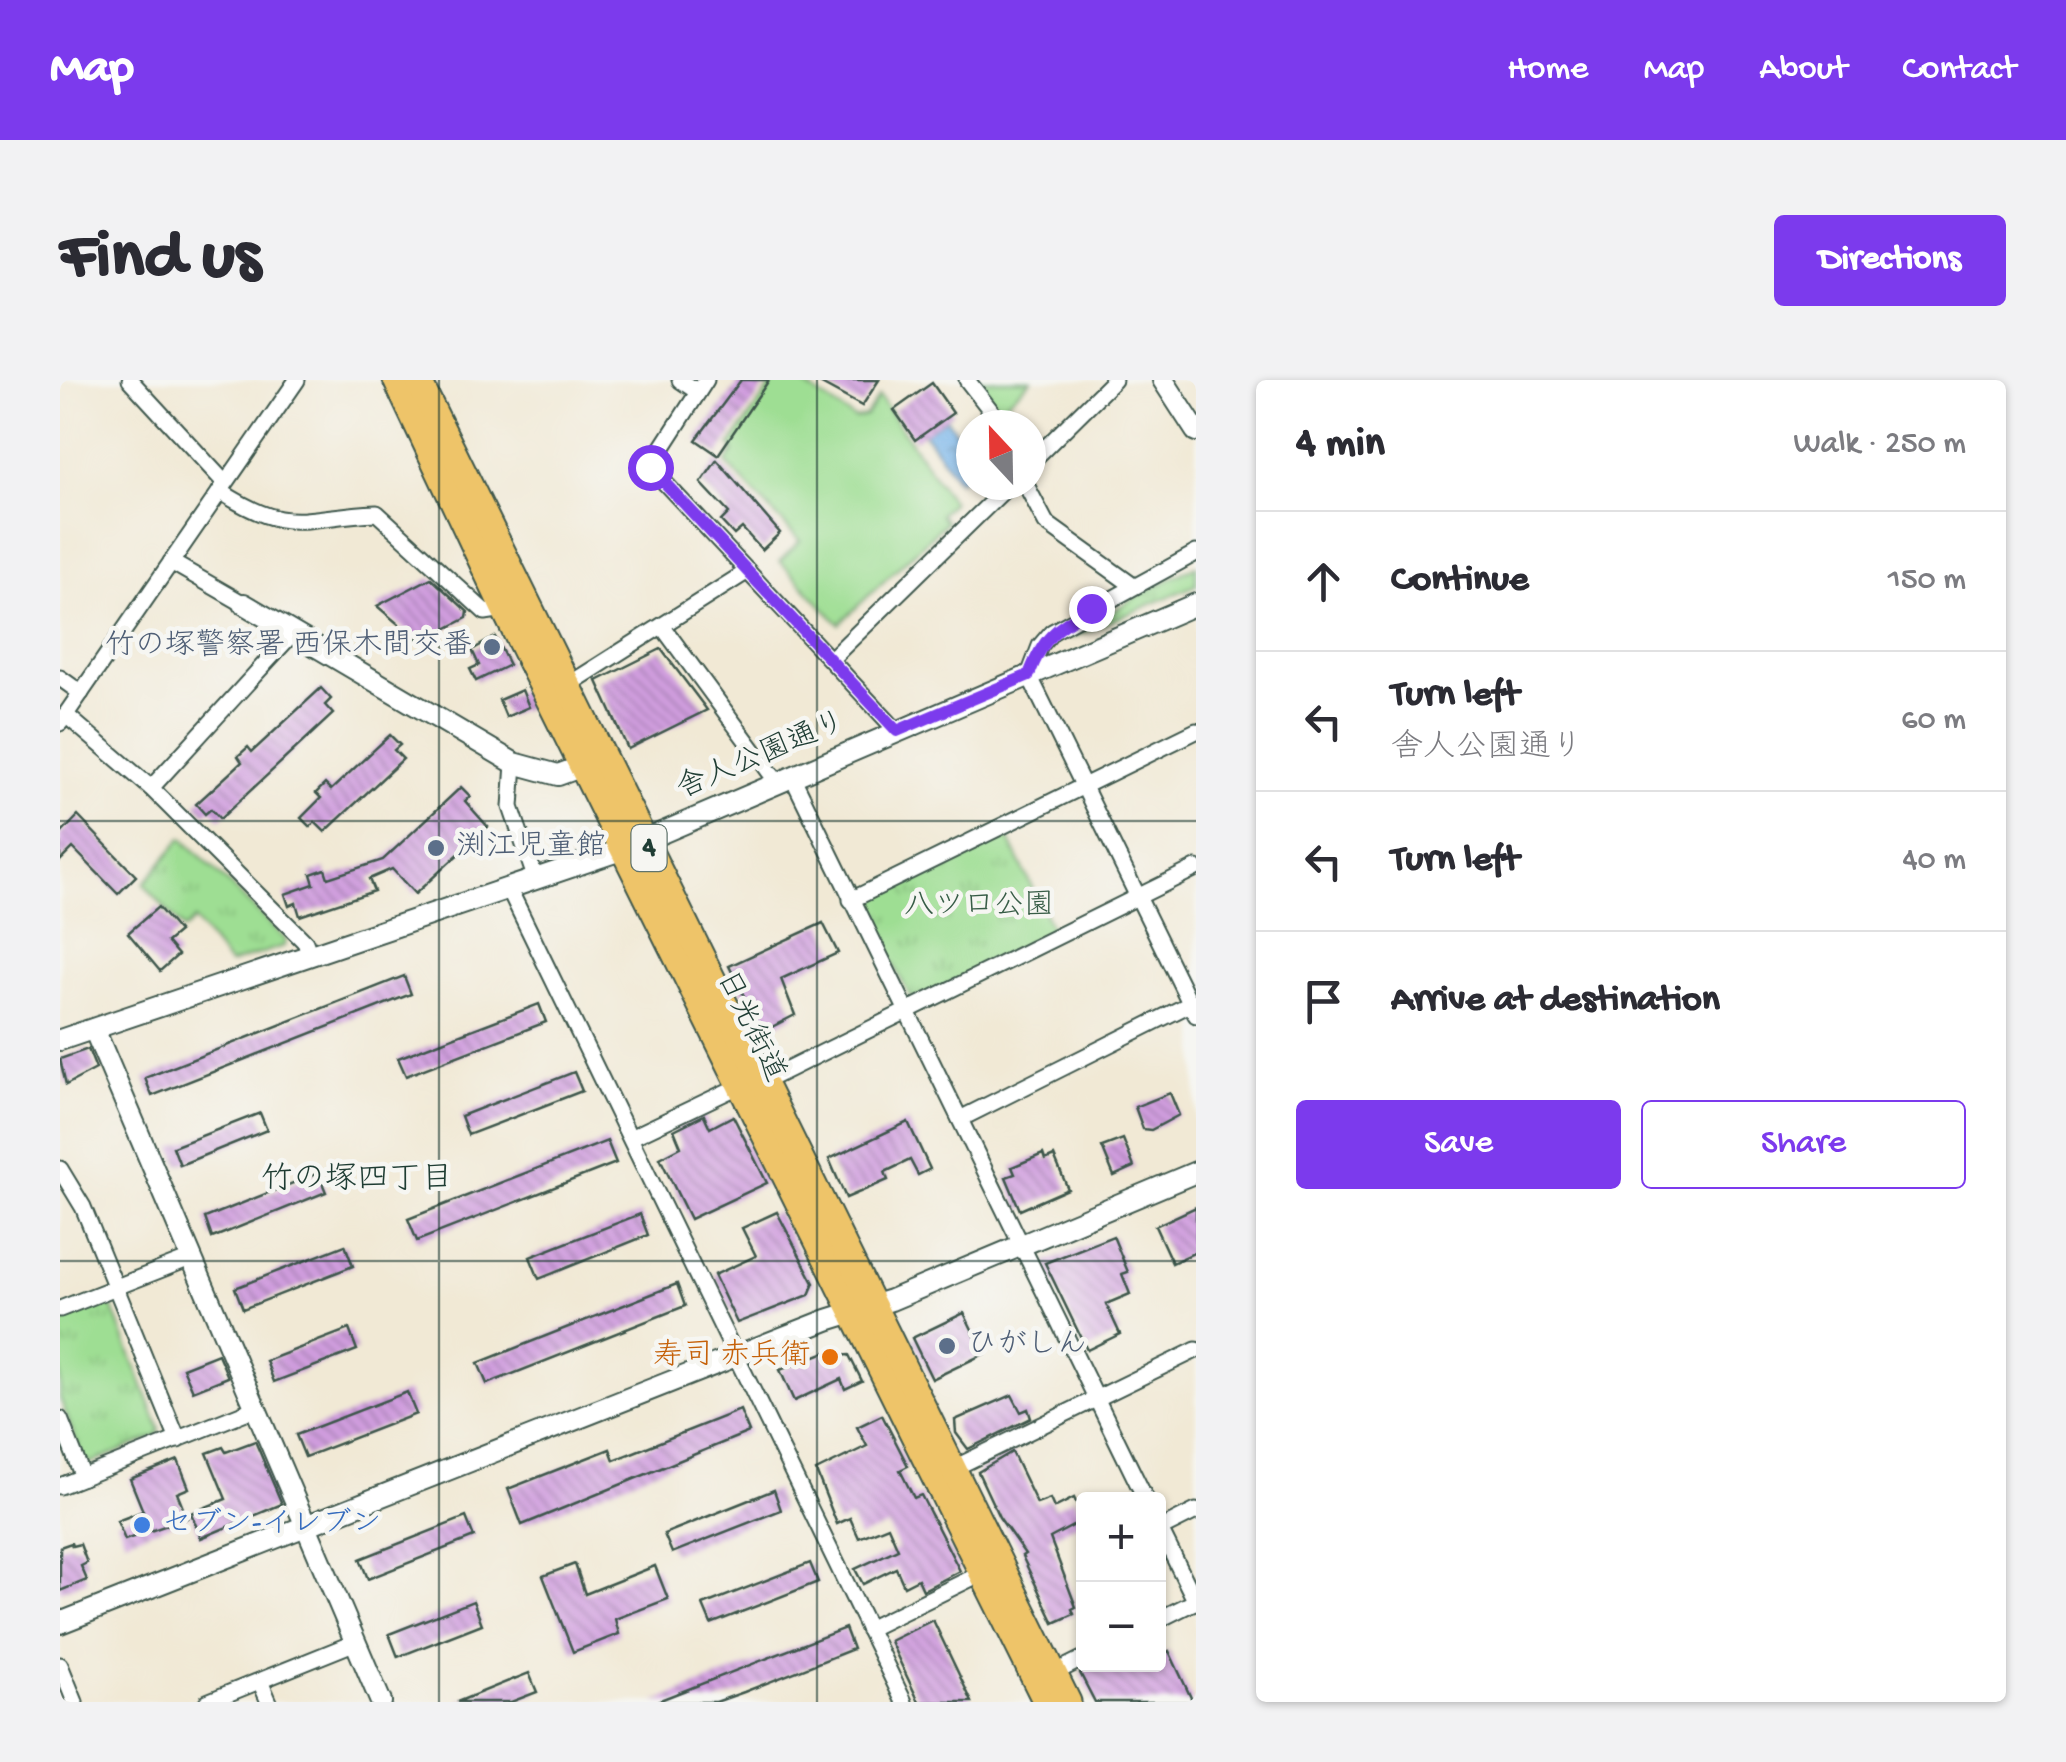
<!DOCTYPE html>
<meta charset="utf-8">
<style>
:root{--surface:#fff;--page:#f2f2f3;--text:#2b2b33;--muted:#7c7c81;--line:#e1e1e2;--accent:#7c3aed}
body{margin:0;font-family:"Gochi Hand","Klee One",sans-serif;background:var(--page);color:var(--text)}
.controls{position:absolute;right:30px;bottom:30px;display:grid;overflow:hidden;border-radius:10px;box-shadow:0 2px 8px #0004}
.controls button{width:90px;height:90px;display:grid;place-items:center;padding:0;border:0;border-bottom:2px solid var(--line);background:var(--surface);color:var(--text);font:50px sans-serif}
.compass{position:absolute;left:896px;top:30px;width:90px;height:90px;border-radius:50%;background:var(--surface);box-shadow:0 2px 8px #0004;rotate:338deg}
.stop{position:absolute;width:30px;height:30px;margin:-22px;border:8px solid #7c3aed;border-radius:50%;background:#fff}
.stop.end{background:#7c3aed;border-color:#fff;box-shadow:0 2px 10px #0008}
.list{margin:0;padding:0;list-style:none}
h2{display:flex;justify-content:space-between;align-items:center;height:130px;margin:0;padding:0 40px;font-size:42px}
h2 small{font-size:32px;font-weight:400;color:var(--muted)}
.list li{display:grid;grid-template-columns:65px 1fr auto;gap:30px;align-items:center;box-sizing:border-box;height:140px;padding:0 40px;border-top:2px solid var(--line)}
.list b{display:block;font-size:38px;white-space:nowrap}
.list p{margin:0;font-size:32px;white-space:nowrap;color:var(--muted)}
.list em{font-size:32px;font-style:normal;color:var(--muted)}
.actions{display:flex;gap:20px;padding:30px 40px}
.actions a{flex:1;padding:22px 0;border:2px solid var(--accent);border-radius:10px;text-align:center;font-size:35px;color:var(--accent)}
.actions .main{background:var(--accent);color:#fff}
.icon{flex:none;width:55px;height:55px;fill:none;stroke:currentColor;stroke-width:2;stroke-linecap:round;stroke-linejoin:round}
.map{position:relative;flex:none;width:1136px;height:1322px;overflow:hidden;border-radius:10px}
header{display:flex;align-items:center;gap:60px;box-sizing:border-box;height:140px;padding:0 50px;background:var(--accent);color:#fff}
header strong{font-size:48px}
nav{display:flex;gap:55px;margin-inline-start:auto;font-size:35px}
.intro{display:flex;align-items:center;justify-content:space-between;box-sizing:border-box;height:240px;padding:0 60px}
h1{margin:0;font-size:70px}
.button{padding:25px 45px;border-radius:10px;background:var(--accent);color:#fff;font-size:35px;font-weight:700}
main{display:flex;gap:60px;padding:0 60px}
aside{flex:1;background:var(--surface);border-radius:10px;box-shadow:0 2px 8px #0004}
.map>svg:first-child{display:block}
.grass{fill:url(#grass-tufts);stroke:#5e8e64;stroke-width:2.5}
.pitch{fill:#9ede93;stroke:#5e8e64;stroke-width:2.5}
.water{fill:url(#water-ripples);stroke:#4a788e;stroke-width:2.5}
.building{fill:url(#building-back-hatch)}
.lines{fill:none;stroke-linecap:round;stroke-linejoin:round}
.minor-casing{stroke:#3e574c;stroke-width:19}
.tertiary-casing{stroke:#3e574c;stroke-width:24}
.trunk-casing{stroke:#3e574c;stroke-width:29}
.minor{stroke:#fff;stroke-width:15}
.tertiary{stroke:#fff;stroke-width:20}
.trunk{stroke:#eec469;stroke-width:25}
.route{stroke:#7c3aed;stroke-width:12}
.grid{fill:none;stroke:#1f3d34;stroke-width:2.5;stroke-opacity:0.55}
.service-dot{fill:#5c6f8a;stroke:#f6f6f2;stroke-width:4}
.food-dot{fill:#e8710a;stroke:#f6f6f2;stroke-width:4}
.shop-dot{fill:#3f7fe0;stroke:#f6f6f2;stroke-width:4}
.labels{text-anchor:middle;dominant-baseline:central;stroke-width:9;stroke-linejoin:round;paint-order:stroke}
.shield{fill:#f6f6f2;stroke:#60746d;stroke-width:2.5}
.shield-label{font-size:28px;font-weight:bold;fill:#1f3d34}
.service-label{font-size:30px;fill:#4e5e75;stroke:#f6f6f2;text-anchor:start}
.street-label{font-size:30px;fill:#1f3d34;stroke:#f6f6f2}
.park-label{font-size:30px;fill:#385d47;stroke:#f6f6f2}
.food-label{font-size:30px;fill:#c56008;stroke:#f6f6f2;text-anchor:end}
.shop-label{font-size:30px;fill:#366cbe;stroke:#f6f6f2;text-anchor:start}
.neighbourhood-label{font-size:32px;fill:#1f3d34;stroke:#f6f6f2}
</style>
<header>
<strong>Map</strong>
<nav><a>Home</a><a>Map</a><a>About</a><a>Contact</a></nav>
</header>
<div class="intro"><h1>Find us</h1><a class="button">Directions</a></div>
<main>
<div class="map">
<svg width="1136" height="1322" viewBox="0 0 1136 1322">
<defs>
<pattern id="grass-tufts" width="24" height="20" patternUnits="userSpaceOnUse" patternTransform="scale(2.5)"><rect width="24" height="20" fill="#9ede93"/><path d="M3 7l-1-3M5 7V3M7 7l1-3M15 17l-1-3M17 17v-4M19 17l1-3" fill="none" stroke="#88bf7f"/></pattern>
<pattern id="water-ripples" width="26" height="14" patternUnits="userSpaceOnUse" patternTransform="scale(2.5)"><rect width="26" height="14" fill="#76b3e9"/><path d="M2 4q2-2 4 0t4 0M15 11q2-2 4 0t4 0" fill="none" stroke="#6093be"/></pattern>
<pattern id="building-back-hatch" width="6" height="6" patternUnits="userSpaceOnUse" patternTransform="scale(2.5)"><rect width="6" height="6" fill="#d09dde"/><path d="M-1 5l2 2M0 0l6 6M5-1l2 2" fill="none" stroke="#a881b5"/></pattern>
</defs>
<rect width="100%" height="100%" fill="#f6f6f2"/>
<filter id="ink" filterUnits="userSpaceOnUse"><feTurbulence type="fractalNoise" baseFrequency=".01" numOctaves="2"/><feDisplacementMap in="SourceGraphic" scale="20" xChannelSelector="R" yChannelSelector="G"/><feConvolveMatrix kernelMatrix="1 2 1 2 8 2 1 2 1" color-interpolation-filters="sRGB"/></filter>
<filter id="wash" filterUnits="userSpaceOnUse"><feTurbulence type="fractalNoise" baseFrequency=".0048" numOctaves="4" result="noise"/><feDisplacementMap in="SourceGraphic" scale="40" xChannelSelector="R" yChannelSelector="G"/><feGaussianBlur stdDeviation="2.25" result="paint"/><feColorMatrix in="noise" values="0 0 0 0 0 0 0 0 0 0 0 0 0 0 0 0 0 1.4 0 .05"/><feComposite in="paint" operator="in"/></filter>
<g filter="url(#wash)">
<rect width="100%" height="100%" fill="#f1e9d5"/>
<g class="grass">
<polygon points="918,0 971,0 939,29"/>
<polygon points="1136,186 1136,205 1009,259 1080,214"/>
<polygon points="945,451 993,552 861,618 850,617 806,529 809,520"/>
<polygon points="122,458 226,560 224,566 169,584 134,540 124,550 84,504"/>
<polygon points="44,923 52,926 100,1050 97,1056 31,1083 23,1080 0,1018 0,940"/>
</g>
<polygon class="pitch" points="715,0 737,0 795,39 806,36 819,16 892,122 880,134 886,142 779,244 720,181 740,161 666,83 674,71 670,66"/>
<polygon class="water" points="886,38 911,73 911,91 898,101 864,53"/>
<g id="blocks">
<g class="building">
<polygon points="681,0 709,0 658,75 636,60"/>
<polygon points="754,0 819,0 802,26"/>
<polygon points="872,3 893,33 855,60 834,30"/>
<polygon points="657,80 720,153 702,170 682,148 674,155 661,141 669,133 641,103"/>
<polygon points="371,198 408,232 407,238 368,258 366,254 356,259 317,226"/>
<polygon points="435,257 449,285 416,301 410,289 419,285 412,270"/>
<polygon points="601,269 647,330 568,369 537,301"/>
<polygon points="261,308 271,319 265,325 273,334 160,439 151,429 145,434 136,424 182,382 178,376 188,367 192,372"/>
<polygon points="462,310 469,327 446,337 439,320"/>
<polygon points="330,355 340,365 334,370 343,379 265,452 255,442 250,447 241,438 261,418 256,413 265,404 271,410"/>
<polygon points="401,407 410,416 405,421 428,447 355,514 332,489 309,499 314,511 240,536 236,523 229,526 225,514 254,504 251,494 265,489 268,498 323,480"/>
<polygon points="18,436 76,496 58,514 13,468 0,481 0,455"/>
<polygon points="98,527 119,552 107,562 118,575 100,591 68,553"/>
<polygon points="763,543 778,573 721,599 735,635 702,652 669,586"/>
<polygon points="344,596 351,614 92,716 85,698"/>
<polygon points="479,624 486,642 346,696 338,678"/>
<polygon points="28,669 36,689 6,705 0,679"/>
<polygon points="514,692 522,711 408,755 401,736"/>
<polygon points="1110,713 1119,735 1091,750 1083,749 1075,727"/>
<polygon points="200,733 207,750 120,785 113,767"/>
<polygon points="644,735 650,748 673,736 707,803 630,839 600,778 621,767 614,750"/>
<polygon points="848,742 870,789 858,795 850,780 825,792 828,800 786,818 769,779"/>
<polygon points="1063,759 1074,787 1054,796 1042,767"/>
<polygon points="547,761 556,783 357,861 348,839"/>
<polygon points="983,774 985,780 994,776 1008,809 960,830 946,797 955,794 952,787"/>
<polygon points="258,793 266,812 152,858 145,838"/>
<polygon points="1136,827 1136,872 1112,883 1095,846"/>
<polygon points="717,832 754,903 749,915 677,943 654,895 696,876 682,848"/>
<polygon points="580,834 588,855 479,899 470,877"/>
<polygon points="1053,856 1068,892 1062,894 1070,914 1046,924 1060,954 1027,970 985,883"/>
<polygon points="285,865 293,886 183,929 175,908"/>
<polygon points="617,904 625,926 427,1004 418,983"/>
<polygon points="904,933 924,974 872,999 852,958"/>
<polygon points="289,949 297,970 214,1002 206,981"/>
<polygon points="773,969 777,976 789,975 802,1001 785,1009 781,999 734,1021 720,990"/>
<polygon points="158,974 168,997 133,1011 123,988"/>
<polygon points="347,1012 356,1034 245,1077 236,1055"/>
<polygon points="952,1015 961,1032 968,1029 971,1038 908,1069 896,1053 895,1040"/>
<polygon points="680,1030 689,1052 462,1145 448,1109 550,1069 554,1080"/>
<polygon points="822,1035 848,1086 840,1090 854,1118 861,1115 900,1191 863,1210 858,1199 844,1206 836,1188 803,1204 795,1189 838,1169 828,1146 799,1158 790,1138 777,1144 756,1091 807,1066 797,1047"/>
<polygon points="195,1061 222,1124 141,1158 131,1133 166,1119 147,1073 163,1067 166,1072"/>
<polygon points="952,1072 977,1124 990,1119 994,1128 1014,1118 1024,1140 990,1158 1016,1227 1012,1229 1014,1234 994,1243 962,1176 965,1174 939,1137 918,1092"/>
<polygon points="118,1080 129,1108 117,1113 127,1138 65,1160 57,1141 83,1131 70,1099"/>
<polygon points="714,1110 721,1130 612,1173 604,1154"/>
<polygon points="406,1137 414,1157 308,1199 300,1179"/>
<polygon points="11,1163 12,1166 20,1164 27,1183 21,1186 27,1200 0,1211 0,1167"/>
<polygon points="750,1183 758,1202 651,1244 643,1225"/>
<polygon points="515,1184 525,1214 595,1186 608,1219 555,1239 559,1254 513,1272 483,1196"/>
<polygon points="413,1221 422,1244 338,1277 329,1254"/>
<polygon points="873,1240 912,1322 859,1322 830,1261"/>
<polygon points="785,1248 793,1269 684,1312 656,1322 595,1322"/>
<polygon points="1109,1271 1133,1322 1035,1322 1020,1293 1037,1284 1060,1284 1064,1293 1081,1284 1098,1284 1098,1276"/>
<polygon points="469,1293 477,1312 451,1322 397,1322"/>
</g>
</g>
</g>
<g filter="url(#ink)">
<use href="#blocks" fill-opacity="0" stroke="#3e574c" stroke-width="2.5"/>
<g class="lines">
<defs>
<g id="minor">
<polyline points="70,0 164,102"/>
<polyline points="620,0 638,12"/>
<polyline points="646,0 590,87 837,351"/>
<polyline points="907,0 942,45"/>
<polyline points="971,82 1054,0"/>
<polyline points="966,105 986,143 1072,205"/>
<path d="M160,111C230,157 241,136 317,133L425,232L444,229"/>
<polyline points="1136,173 992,252 980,266 969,295 1136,635"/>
<polyline points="111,182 184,224"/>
<polyline points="602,246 717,402"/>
<polyline points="771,279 949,105"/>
<polyline points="0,298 21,313"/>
<polyline points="508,305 688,191"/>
<polyline points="6,335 91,408 245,562 250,575"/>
<polyline points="0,343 237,0"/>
<polyline points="454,383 451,427 476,500"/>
<polyline points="732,396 1086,1120"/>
<polyline points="91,408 232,254"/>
<polyline points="449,509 844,1322"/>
<polyline points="791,520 1136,351"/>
<polyline points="703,702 1136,488"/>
<polyline points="900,739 1136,621"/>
<polyline points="572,757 681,705"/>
<polyline points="0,789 23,827 118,1060"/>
<polyline points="0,929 133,877"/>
<polyline points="0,1039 23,1097"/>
<polyline points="892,1089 1136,970"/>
<polyline points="0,1106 196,1028"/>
<polyline points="1098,1145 1136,1222"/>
<polyline points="1100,1149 1136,1131"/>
<polyline points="1098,1240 1136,1221"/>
<polyline points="808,1249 922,1193"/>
<polyline points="0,1285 15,1322"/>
<polyline points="988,1296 1024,1278"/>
<polyline points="200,1301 209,1322"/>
<polyline points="147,1322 296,1262"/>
</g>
<g id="tertiary">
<polyline points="1103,0 1136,51"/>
<polyline points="184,224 454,383 498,395 523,386"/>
<polyline points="34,649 321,1322"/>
<polyline points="0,660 564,469 1136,224"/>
<polyline points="0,1243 767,940 831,920 1136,792"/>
</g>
<g id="trunk">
<polyline points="336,0 444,229 986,1322"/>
<polyline points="358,0 1008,1322"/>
</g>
</defs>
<use href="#minor" class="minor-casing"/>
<use href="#tertiary" class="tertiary-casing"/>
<use href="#trunk" class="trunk-casing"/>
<use href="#minor" class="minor"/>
<use href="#tertiary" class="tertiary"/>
<use href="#trunk" class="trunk"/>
</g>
</g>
<g class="lines" filter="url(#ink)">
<path class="route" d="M590,87L837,351L969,295C984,255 996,249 1031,228"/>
</g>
<path class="grid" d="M379,0V1322M757,0V1322M0,441H1136M0,881H1136"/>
<g class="service-dot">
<circle cx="432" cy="267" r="10"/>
<circle cx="376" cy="468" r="10"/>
<circle cx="887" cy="966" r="10"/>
</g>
<circle class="food-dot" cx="770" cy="977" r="10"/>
<circle class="shop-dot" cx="82" cy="1145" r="10"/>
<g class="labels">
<rect class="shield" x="571.5" y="445" width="35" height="46" rx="8"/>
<g class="shield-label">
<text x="589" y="468">4</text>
</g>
<g class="service-label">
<text x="412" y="267" text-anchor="end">竹の塚警察署 西保木間交番</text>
<text x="396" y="468">渕江児童館</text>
<text x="907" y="966">ひがしん</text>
</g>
<g class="street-label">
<text transform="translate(702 377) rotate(-23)">舎人公園通り</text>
<text transform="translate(689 647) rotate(64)">日光街道</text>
</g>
<g class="park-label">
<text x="919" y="527">八ツ口公園</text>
</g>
<g class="food-label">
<text x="750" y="977">寿司 赤兵衛</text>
</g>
<g class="shop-label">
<text x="102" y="1145">セブン-イレブン</text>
</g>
<g class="neighbourhood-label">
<text x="297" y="801">竹の塚四丁目</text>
</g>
</g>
</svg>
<div class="controls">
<button>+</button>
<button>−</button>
</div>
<svg class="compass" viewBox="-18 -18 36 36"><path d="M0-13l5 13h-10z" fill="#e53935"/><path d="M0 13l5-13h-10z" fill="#7c7c81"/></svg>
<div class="stop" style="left:590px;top:87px"></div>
<div class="stop end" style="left:1031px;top:228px"></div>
</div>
<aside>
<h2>4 min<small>Walk · 250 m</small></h2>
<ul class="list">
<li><svg class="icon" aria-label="ahead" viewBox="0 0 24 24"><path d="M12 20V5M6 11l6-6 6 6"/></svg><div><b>Continue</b></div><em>150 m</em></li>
<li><svg class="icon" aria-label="left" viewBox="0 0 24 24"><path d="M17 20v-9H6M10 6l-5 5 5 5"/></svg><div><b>Turn left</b><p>舎人公園通り</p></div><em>60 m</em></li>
<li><svg class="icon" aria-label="left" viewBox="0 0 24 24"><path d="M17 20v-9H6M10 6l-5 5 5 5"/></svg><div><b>Turn left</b></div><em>40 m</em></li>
<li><svg class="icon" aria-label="arrive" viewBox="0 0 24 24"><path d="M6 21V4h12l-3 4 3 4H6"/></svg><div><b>Arrive at destination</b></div></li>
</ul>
<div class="actions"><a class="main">Save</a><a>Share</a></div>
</aside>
</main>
